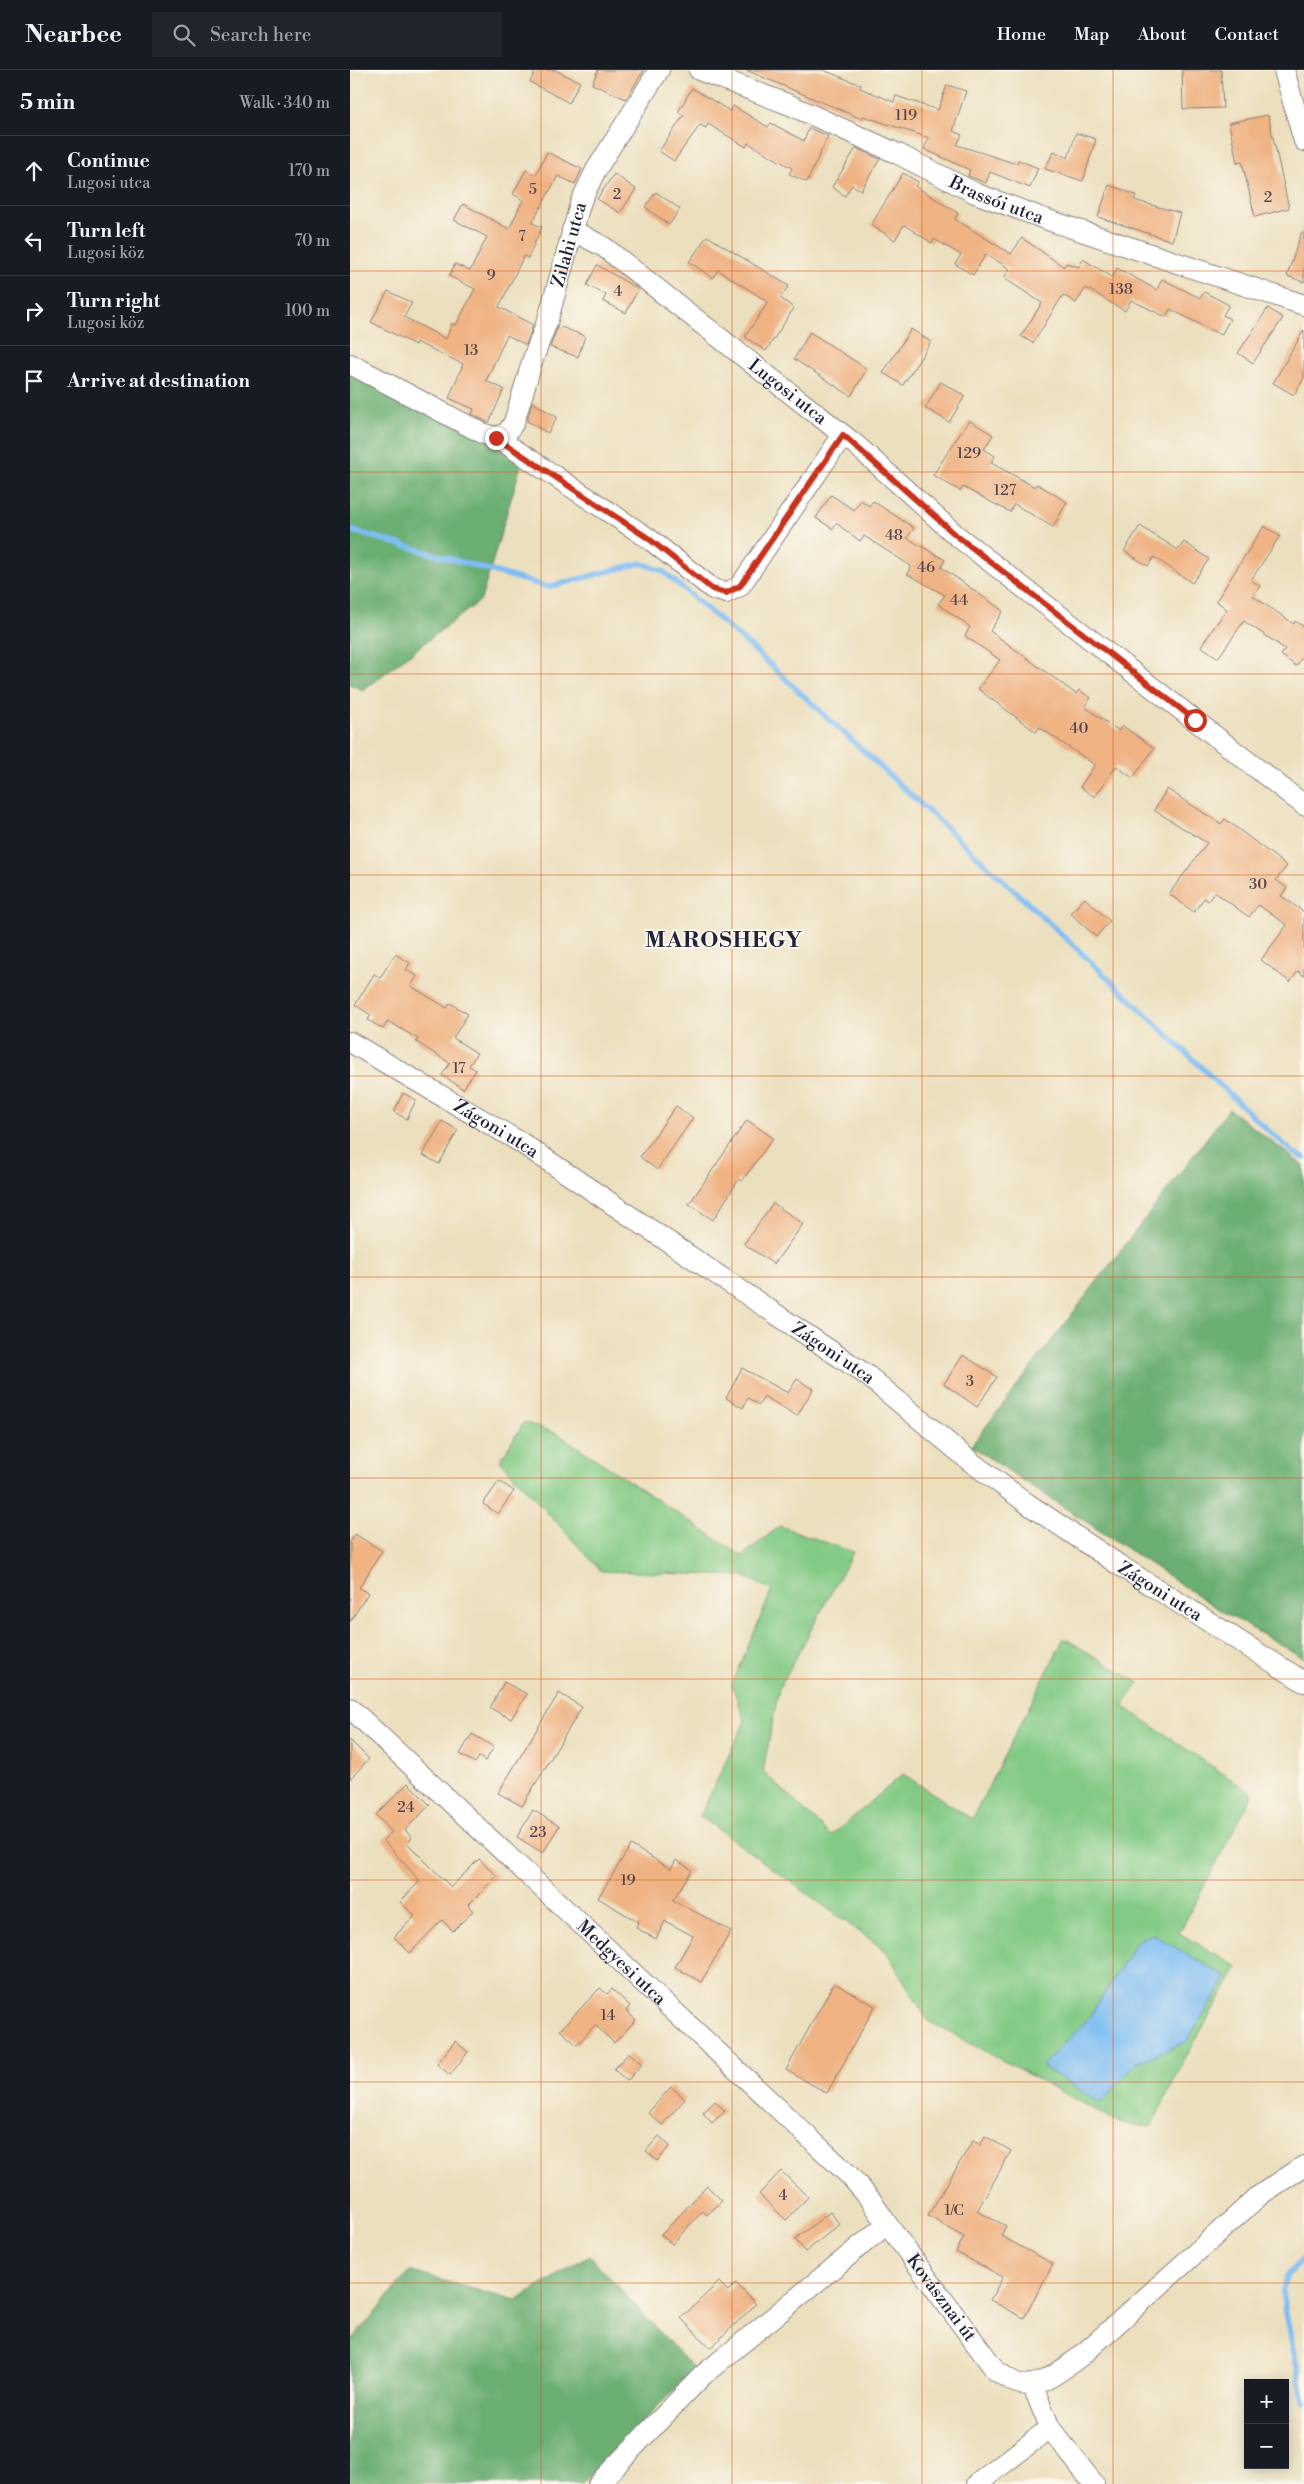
<!DOCTYPE html>
<meta charset="utf-8">
<style>
:root{--surface:#171b24;--page:#20242c;--text:#f1f3f6;--muted:#9ea1a6;--line:#363941}
body{margin:0;font-family:"Libre Bodoni",serif;background:var(--page);color:var(--text)}
.controls{position:absolute;right:15px;bottom:15px;display:grid;overflow:hidden;border-radius:0px;box-shadow:0 2px 12px #0003}
.controls button{width:45px;height:45px;display:grid;place-items:center;padding:0;border:0;border-bottom:1px solid var(--line);background:var(--surface);color:var(--text);font:25px sans-serif}
.stop{position:absolute;width:15px;height:15px;margin:-11px;border:4px solid #c8321e;border-radius:50%;background:#fff}
.stop.end{background:#c8321e;border-color:#fff;box-shadow:0 1px 5px #0008}
.list{margin:0;padding:0;list-style:none}
h2{display:flex;justify-content:space-between;align-items:center;height:65px;margin:0;padding:0 20px;font-size:21px}
h2 small{font-size:16px;font-weight:400;color:var(--muted)}
.list li{display:grid;grid-template-columns:32px 1fr auto;gap:15px;align-items:center;box-sizing:border-box;height:70px;padding:0 20px;border-top:1px solid var(--line)}
.list b{display:block;font-size:19px;white-space:nowrap}
.list p{margin:0;font-size:16px;white-space:nowrap;color:var(--muted)}
.list em{font-size:16px;font-style:normal;color:var(--muted)}
.icon{flex:none;width:28px;height:28px;fill:none;stroke:currentColor;stroke-width:2;stroke-linecap:round;stroke-linejoin:round}
.map{position:relative;flex:none;width:954px;height:2414px;overflow:hidden}
header{display:flex;align-items:center;gap:30px;box-sizing:border-box;height:70px;padding:0 25px;background:var(--surface);border-bottom:1px solid var(--line)}
header strong{font-size:24px}
nav{display:flex;gap:28px;margin-inline-start:auto;font-size:18px}
.search{width:350px;height:45px;background:var(--page);display:flex;align-items:center;gap:12px;box-sizing:border-box;padding:0 18px;border-radius:0px;color:var(--muted);font-size:19px}
main{display:flex}
aside{flex:1;background:var(--surface)}
.map>svg:first-child{display:block}
.green{fill:#83ca85;stroke:#527660}
.forest{fill:#6aae72;stroke:#466856}
.water{fill:#7fbdf3;stroke:#507097}
.lines{fill:none;stroke-linecap:round;stroke-linejoin:round}
.stream{stroke:#7fbdf3;stroke-width:5.5}
.building{fill:#efb384}
.minor-casing{stroke:#87807c;stroke-width:22}
.minor{stroke:#fff;stroke-width:20}
.route{stroke:#c8321e;stroke-width:6}
.grid{fill:none;stroke:#d45411;stroke-width:1;stroke-opacity:0.55}
.labels{text-anchor:middle;dominant-baseline:central;stroke-width:4;stroke-linejoin:round;paint-order:stroke}
.number-label{font-size:15px;fill:#55464d}
.street-label{font-size:18px;fill:#22223b;stroke:#fbf7ec}
.district-label{font-size:22px;font-weight:bold;letter-spacing:1px;fill:#22223b;stroke:#fbf7ec}
</style>
<header>
<strong>Nearbee</strong>
<div class="search"><svg class="icon" aria-label="search" viewBox="0 0 24 24"><circle cx="10" cy="10" r="6"/><path d="M15 15l6 6"/></svg>Search here</div>
<nav><a>Home</a><a>Map</a><a>About</a><a>Contact</a></nav>
</header>
<main>
<aside>
<h2>5 min<small>Walk · 340 m</small></h2>
<ul class="list">
<li><svg class="icon" aria-label="ahead" viewBox="0 0 24 24"><path d="M12 20V5M6 11l6-6 6 6"/></svg><div><b>Continue</b><p>Lugosi utca</p></div><em>170 m</em></li>
<li><svg class="icon" aria-label="left" viewBox="0 0 24 24"><path d="M17 20v-9H6M10 6l-5 5 5 5"/></svg><div><b>Turn left</b><p>Lugosi köz</p></div><em>70 m</em></li>
<li><svg class="icon" aria-label="right" viewBox="0 0 24 24"><path d="M7 20v-9h11M14 6l5 5-5 5"/></svg><div><b>Turn right</b><p>Lugosi köz</p></div><em>100 m</em></li>
<li><svg class="icon" aria-label="arrive" viewBox="0 0 24 24"><path d="M6 21V4h12l-3 4 3 4H6"/></svg><div><b>Arrive at destination</b></div></li>
</ul>
</aside>
<div class="map">
<svg width="954" height="2414" viewBox="0 0 954 2414">
<rect width="100%" height="100%" fill="#fbf7ec"/>
<filter id="ink" filterUnits="userSpaceOnUse"><feTurbulence type="fractalNoise" baseFrequency=".02" numOctaves="2"/><feDisplacementMap in="SourceGraphic" scale="10" xChannelSelector="R" yChannelSelector="G"/><feConvolveMatrix kernelMatrix="1 2 1 2 8 2 1 2 1" color-interpolation-filters="sRGB"/></filter>
<filter id="wash" filterUnits="userSpaceOnUse"><feTurbulence type="fractalNoise" baseFrequency=".0096" numOctaves="4" result="noise"/><feDisplacementMap in="SourceGraphic" scale="20" xChannelSelector="R" yChannelSelector="G"/><feGaussianBlur stdDeviation="1.12" result="paint"/><feColorMatrix in="noise" values="0 0 0 0 0 0 0 0 0 0 0 0 0 0 0 0 0 1.4 0 .05"/><feComposite in="paint" operator="in"/></filter>
<g filter="url(#wash)">
<rect width="100%" height="100%" fill="#ecdfbe"/>
<polygon class="green" points="174,1352 208,1364 392,1486 430,1456 503,1482 429,1619 413,1701 481,1766 553,1704 622,1749 714,1568 789,1613 773,1636 903,1724 829,1863 888,1897 840,1979 801,2057 772,2054 578,1951 536,1881 350,1746 395,1651 382,1615 422,1520 393,1506 251,1501 150,1391"/>
<g class="forest">
<polygon points="0,302 173,389 131,530 13,620 0,614"/>
<polygon points="879,1039 954,1096 954,1588 873,1542 621,1376"/>
<polygon points="239,2185 344,2299 232,2414 0,2414 0,2273 59,2201 166,2231"/>
</g>
<polygon class="water" points="803,1864 877,1908 836,1972 786,1993 751,2033 692,1996 738,1949 788,1870"/>
<g class="lines">
<g class="stream">
<polyline points="0,460 198,517 291,493 313,501 400,576 723,875 912,1055 944,1083 954,1088"/>
<polyline points="954,2188 937,2206 932,2223 954,2332"/>
</g>
</g>
<g id="blocks">
<g class="building">
<polygon points="186,0 205,0 230,12 219,33 180,12"/>
<polygon points="248,0 294,0 276,29 242,14"/>
<polygon points="396,0 473,0 511,15 510,18 544,32 546,26 588,40 597,15 616,21 603,61 612,65 607,75 667,94 668,90 688,98 680,118 640,102 636,113 618,106 620,100 574,79 579,68 513,46 512,49"/>
<polygon points="832,0 871,0 873,38 833,39"/>
<polygon points="342,18 380,41 383,36 418,57 421,53 454,71 459,58 478,66 457,112 439,104 442,98 398,73 396,77 358,54 356,58 350,55 324,91 309,81 334,45 328,42"/>
<polygon points="918,45 939,138 905,147 892,92 887,93 879,53"/>
<polygon points="726,63 746,69 733,111 695,99 704,81 718,88"/>
<polygon points="506,78 530,89 511,120 502,115 495,126 482,117"/>
<polygon points="197,82 232,99 225,114 208,106 182,153 192,157 178,188 174,186 149,237 183,255 176,275 157,265 136,311 154,319 139,353 122,344 124,339 99,328 113,294 66,272 65,275 21,252 38,221 62,233 54,247 96,269 102,254 106,255 125,219 99,206 105,194 120,201 137,167 104,150 113,134 159,159 173,130 163,124 176,100 186,105"/>
<polygon points="553,103 568,112 565,116 608,143 605,149 661,184 672,168 714,197 716,193 729,197 733,189 762,207 767,198 807,220 812,209 850,228 854,222 879,235 873,245 880,249 871,265 820,239 816,247 781,230 775,241 736,218 726,233 713,225 683,273 671,266 692,233 654,208 660,199 636,184 623,205 605,194 611,185 584,169 582,173 554,155 545,170 521,155"/>
<polygon points="264,104 286,119 270,143 247,129"/>
<polygon points="759,115 786,125 784,130 830,143 822,171 748,147"/>
<polygon points="306,122 330,139 319,155 295,137"/>
<polygon points="951,163 954,163 954,212 937,206"/>
<polygon points="357,166 439,216 430,228 444,238 416,281 395,267 418,232 368,200 363,208 339,192"/>
<polygon points="247,195 288,219 276,243 253,231 256,225 237,215"/>
<polygon points="918,238 933,248 903,293 888,283"/>
<polygon points="208,256 235,266 228,287 200,277"/>
<polygon points="561,259 581,272 553,315 533,303"/>
<polygon points="954,260 954,308 944,325 923,313"/>
<polygon points="460,262 517,299 501,326 444,289"/>
<polygon points="591,312 615,326 599,352 575,338"/>
<polygon points="182,332 207,347 198,363 177,351"/>
<polygon points="619,350 643,365 634,379 645,386 641,393 685,417 687,414 717,432 703,457 664,434 660,442 613,417 610,421 583,405"/>
<polygon points="481,425 504,440 511,430 519,436 523,431 564,458 557,468 595,490 591,497 653,541 640,561 726,624 729,620 741,628 735,637 769,661 773,656 804,678 783,708 766,696 745,727 730,717 745,695 689,657 686,662 628,619 650,590 615,566 620,557 588,534 595,525 557,504 561,496 514,466 510,471 486,453 483,459 466,448"/>
<polygon points="790,456 828,480 834,472 859,489 842,513 804,487 798,496 774,481"/>
<polygon points="914,456 930,466 901,510 910,516 903,526 944,554 945,551 954,557 954,585 946,596 931,585 935,579 894,551 868,588 851,576 877,539 866,531"/>
<polygon points="817,719 871,754 875,749 937,796 926,810 937,818 931,826 954,842 954,906 948,901 940,912 911,890 937,855 908,835 899,847 865,822 858,831 854,828 844,842 819,824 857,773 804,740"/>
<polygon points="735,828 760,851 746,867 720,843"/>
<polygon points="45,884 60,893 56,900 67,906 61,916 97,938 100,933 118,944 103,968 127,983 119,996 126,1000 113,1019 92,1005 100,993 66,972 68,969 38,951 33,959 18,950 21,945 5,935 24,904 30,908"/>
<polygon points="53,1023 66,1030 57,1049 44,1042"/>
<polygon points="326,1036 343,1048 307,1100 290,1087"/>
<polygon points="397,1050 423,1068 392,1111 389,1109 363,1150 339,1134"/>
<polygon points="92,1051 108,1060 89,1094 73,1085"/>
<polygon points="423,1133 453,1154 424,1194 394,1174"/>
<polygon points="613,1285 647,1307 627,1337 594,1314"/>
<polygon points="392,1298 438,1323 447,1309 463,1319 447,1346 414,1326 409,1335 398,1328 393,1338 376,1328"/>
<polygon points="149,1411 164,1421 148,1444 133,1434"/>
<polygon points="5,1464 32,1481 9,1518 18,1523 0,1552 0,1472"/>
<polygon points="154,1612 177,1624 161,1649 140,1638"/>
<polygon points="209,1623 232,1637 172,1736 148,1723"/>
<polygon points="122,1664 144,1677 135,1691 129,1687 125,1693 110,1684"/>
<polygon points="0,1670 19,1689 0,1709"/>
<polygon points="58,1713 80,1735 55,1760 62,1768 57,1773 101,1817 129,1789 147,1806 118,1835 123,1841 103,1861 92,1850 60,1883 44,1867 65,1846 50,1832 70,1811 33,1770 42,1762 26,1745"/>
<polygon points="183,1740 209,1756 193,1783 167,1767"/>
<polygon points="281,1775 321,1799 326,1790 342,1800 323,1830 381,1861 351,1912 325,1897 343,1866 315,1851 306,1869 286,1858 288,1852 248,1828"/>
<polygon points="484,1913 525,1936 477,2023 436,2000"/>
<polygon points="250,1918 257,1924 262,1919 280,1936 276,1941 286,1950 264,1973 245,1955 227,1975 210,1960"/>
<polygon points="105,1971 118,1982 100,2005 87,1994"/>
<polygon points="279,1983 292,1994 277,2011 264,1999"/>
<polygon points="321,2017 335,2029 312,2055 298,2043"/>
<polygon points="365,2031 375,2041 362,2053 353,2043"/>
<polygon points="309,2066 320,2076 307,2091 296,2081"/>
<polygon points="635,2066 661,2081 627,2141 656,2156 651,2166 703,2194 674,2248 640,2230 653,2207 606,2182 614,2167 578,2146 623,2070 630,2075"/>
<polygon points="431,2101 458,2127 436,2150 409,2124"/>
<polygon points="357,2116 372,2131 357,2145 353,2141 322,2174 311,2165"/>
<polygon points="480,2142 490,2154 455,2182 445,2169"/>
<polygon points="369,2212 378,2221 386,2213 406,2234 360,2278 331,2248"/>
</g>
</g>
</g>
<g filter="url(#ink)">
<use href="#blocks" fill-opacity="0" stroke="#87807c" stroke-width="1"/>
<g class="lines">
<defs>
<g id="minor">
<path id="s1" d="M349,0L440,35L548,84L625,123L695,149L954,235"/>
<polyline points="934,0 954,71"/>
<path id="s2" d="M222,160L254,177L506,375L607,466L954,735"/>
<path id="s3" d="M0,294L134,364L146,367L157,363L164,352L184,286L198,249L231,131L246,100L309,0"/>
<polyline points="146,367 298,468 363,519 376,523 390,516 493,365"/>
<path id="s4" d="M0,972L170,1072L518,1306L621,1392L678,1434L769,1495L954,1612"/>
<path id="s5" d="M0,1638L500,2106L521,2130L537,2154"/>
<polyline points="682,2314 700,2358 744,2414"/>
<path id="s6" d="M248,2414L353,2305L537,2154L646,2301C653,2305 660,2311 667,2313C689,2321 714,2298 731,2286L910,2125L954,2096"/>
<polyline points="627,2414 700,2358"/>
</g>
</defs>
<use href="#minor" class="minor-casing"/>
<use href="#minor" class="minor"/>
</g>
</g>
<g class="lines" filter="url(#ink)">
<polyline class="route" points="146,368 298,468 362,519 376,523 390,516 493,365 607,466 845,650"/>
</g>
<path class="grid" d="M191,0V2414M382,0V2414M572,0V2414M763,0V2414M0,201H954M0,402H954M0,604H954M0,805H954M0,1006H954M0,1207H954M0,1408H954M0,1609H954M0,1810H954M0,2012H954M0,2213H954"/>
<g class="labels">
<g class="number-label">
<text x="556" y="45">119</text>
<text x="183" y="119">5</text>
<text x="267" y="124">2</text>
<text x="918" y="127">2</text>
<text x="172" y="166">7</text>
<text x="141" y="205">9</text>
<text x="771" y="219">138</text>
<text x="268" y="221">4</text>
<text x="121" y="280">13</text>
<text x="619" y="383">129</text>
<text x="655" y="420">127</text>
<text x="544" y="465">48</text>
<text x="576" y="497">46</text>
<text x="609" y="530">44</text>
<text x="729" y="658">40</text>
<text x="908" y="814">30</text>
<text x="109" y="998">17</text>
<text x="620" y="1311">3</text>
<text x="56" y="1737">24</text>
<text x="188" y="1762">23</text>
<text x="278" y="1810">19</text>
<text x="258" y="1945">14</text>
<text x="433" y="2125">4</text>
<text x="604" y="2140">1/C</text>
</g>
<g class="street-label">
<text stroke="none"><textPath href="#s1" startOffset="325">Brassói utca</textPath></text>
<text stroke="none"><textPath href="#s3" startOffset="374">Zilahi utca</textPath></text>
<text stroke="none"><textPath href="#s2" startOffset="270">Lugosi utca</textPath></text>
<text stroke="none"><textPath href="#s4" startOffset="170">Zágoni utca</textPath></text>
<text stroke="none"><textPath href="#s4" startOffset="575">Zágoni utca</textPath></text>
<text stroke="none"><textPath href="#s4" startOffset="980">Zágoni utca</textPath></text>
<text stroke="none"><textPath href="#s5" startOffset="372">Medgyesi utca</textPath></text>
<text stroke="none"><textPath href="#s6" startOffset="481">Kovásznai út</textPath></text>
</g>
<g class="district-label">
<text x="374" y="870">MAROSHEGY</text>
</g>
</g>
</svg>
<div class="controls">
<button>+</button>
<button>−</button>
</div>
<div class="stop" style="left:845px;top:650px"></div>
<div class="stop end" style="left:146px;top:368px"></div>
</div>
</main>
